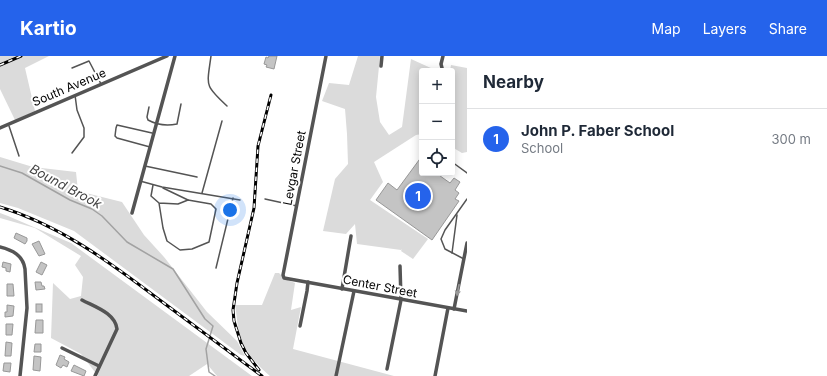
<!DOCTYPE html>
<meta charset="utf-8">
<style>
:root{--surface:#fff;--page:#f2f2f3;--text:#1f2937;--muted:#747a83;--line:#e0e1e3;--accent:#2563eb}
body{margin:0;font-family:Inter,sans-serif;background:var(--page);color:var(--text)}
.controls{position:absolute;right:12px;top:12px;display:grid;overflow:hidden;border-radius:4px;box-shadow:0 2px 10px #0003}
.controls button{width:36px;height:36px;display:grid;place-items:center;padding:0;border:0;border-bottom:1px solid var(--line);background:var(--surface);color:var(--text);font:20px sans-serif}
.you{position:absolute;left:230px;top:154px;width:14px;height:14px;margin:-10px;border:3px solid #fff;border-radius:50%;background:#1a73e8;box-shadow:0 0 0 6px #1a73e833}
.badge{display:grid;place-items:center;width:26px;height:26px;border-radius:50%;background:var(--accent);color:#fff;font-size:13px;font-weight:700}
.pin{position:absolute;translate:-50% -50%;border:2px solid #fff;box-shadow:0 1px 4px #0006}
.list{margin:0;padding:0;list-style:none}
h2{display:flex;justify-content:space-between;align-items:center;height:52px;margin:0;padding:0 16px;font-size:17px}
h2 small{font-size:13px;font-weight:400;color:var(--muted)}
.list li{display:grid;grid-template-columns:26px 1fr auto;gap:12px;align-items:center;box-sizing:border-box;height:60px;padding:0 16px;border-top:1px solid var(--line)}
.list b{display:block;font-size:15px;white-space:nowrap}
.list p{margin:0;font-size:13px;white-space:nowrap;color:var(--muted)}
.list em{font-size:13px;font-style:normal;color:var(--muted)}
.icon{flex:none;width:22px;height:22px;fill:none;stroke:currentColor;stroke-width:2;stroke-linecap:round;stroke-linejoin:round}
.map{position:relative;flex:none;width:467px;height:320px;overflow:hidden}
header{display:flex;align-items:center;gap:24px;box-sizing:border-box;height:56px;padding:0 20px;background:var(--accent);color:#fff}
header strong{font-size:19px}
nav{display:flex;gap:22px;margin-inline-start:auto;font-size:14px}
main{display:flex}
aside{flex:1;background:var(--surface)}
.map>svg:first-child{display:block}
.green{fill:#dbdbdb}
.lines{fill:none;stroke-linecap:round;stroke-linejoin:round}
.stream{stroke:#a2a2a2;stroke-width:1.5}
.building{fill:#c4c4c4;stroke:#989898}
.lane{stroke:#545454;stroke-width:1.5}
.street{stroke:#545454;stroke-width:3.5}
.rail-casing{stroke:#000;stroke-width:3}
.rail{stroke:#fff;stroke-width:1.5;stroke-dasharray:4.5;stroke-linecap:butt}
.oneway{fill:#989898}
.labels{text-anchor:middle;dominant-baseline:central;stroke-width:4;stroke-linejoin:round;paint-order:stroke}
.street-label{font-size:12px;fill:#000;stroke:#fff}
.water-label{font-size:13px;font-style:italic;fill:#434343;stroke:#fff}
</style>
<header>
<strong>Kartio</strong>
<nav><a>Map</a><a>Layers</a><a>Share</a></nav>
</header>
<main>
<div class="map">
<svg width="467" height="320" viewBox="0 0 467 320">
<rect width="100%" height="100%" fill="#fff"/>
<g class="green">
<polygon points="0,0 49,0 25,12 35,55 15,64 0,33"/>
<polygon points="358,0 380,0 376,41 380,66 389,79 402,71 411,3 433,13 434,15 422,15 422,78 416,79 374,106 383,126 370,144 428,183 413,203 401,195 402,193 401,194 357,188 355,168 346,178 323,175 335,123 348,108 347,78 345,53 322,45 329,27 349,29"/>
<polygon points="451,9 467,12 467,96 462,97 452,91 452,15 450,15"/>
<polygon points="0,101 33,111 76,116 78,135 122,146 144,179 164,201 207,256 237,285 245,300 241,299 74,175 18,152 0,147"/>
<polygon points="0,157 8,160 71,187 252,320 217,320 207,308 189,320 98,320 81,298 51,282 53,227 70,243 81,240 83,221 75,209 81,200 35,172 0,162"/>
<path d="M275,217H279L285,223L295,227L291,254L301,251L293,293L394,320H270C258,310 244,295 240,280C237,270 237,259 235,249H262Z"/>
</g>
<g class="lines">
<polyline class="stream" points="0,110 22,117 70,144 92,153 102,160 127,186 173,213 205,263 213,270 206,293 209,316 215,320"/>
</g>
<g class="building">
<polygon points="269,0 277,0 274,13 266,11 267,9 264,8 266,1 268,2"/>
<polygon points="422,100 422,117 436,117 450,127 454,122 460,126 455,134 459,137 455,143 459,145 432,184 376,144 388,127 397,134"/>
<polygon points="16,177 27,182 27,185 25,188 14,182"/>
<polygon points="39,185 45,198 39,200 32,188"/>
<polygon points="3,206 11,208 10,216 6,215 6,212 2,211"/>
<polygon points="41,206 47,209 42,219 36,216"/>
<polygon points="35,226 41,226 42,230 44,230 45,233 36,234"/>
<polygon points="7,228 13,228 14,240 7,240"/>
<rect x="36" y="248" width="6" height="8"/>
<polygon points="7,249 14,250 13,260 5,261 5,256 7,256"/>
<polygon points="36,264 43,264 43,277 35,277"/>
<polygon points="6,268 13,268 12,279 6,279"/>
<polygon points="6,286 12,287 11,300 5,300"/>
<polygon points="35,288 41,288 41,296 34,296"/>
<polygon points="60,299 65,301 64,303 69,306 67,311 63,309 61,312 56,309"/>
<polygon points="34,300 41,301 40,315 33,314"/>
<polygon points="4,307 11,307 10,316 3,315"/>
<polygon points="74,309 86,315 84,320 71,315"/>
</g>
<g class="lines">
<g class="lane">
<path d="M211,0C207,30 204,29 227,50"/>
<polyline points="72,12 89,5 101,28"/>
<path d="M149,51L147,61L148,64C157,69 167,70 177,68L181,48"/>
<polyline points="9,70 19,100"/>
<polyline points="150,91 117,82 115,80 116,72 117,69 152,77"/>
<polyline points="72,97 84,81 84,72 77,54 75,39"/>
<polyline points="452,106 467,117"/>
<polyline points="145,110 197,121"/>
<polyline points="140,125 162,131 240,144"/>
<polyline points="153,129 151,140 159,147 163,172 167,185 180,194 192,193 209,186 216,153 211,148 188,144 178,148 159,147"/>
<polyline points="163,132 188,144"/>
<polyline points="202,137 222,65"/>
<polyline points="265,143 297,150"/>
<polyline points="452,197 457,159"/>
<polyline points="464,203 445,193 441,183 445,174 467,143"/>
<polyline points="216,212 233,142"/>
</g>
<g class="street">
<polyline points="326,0 283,219 284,222 467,255"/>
<polyline points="381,10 382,0"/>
<polyline points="442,12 441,8 443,0"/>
<polyline points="0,72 167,0"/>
<polyline points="132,157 175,0"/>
<path d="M0,191C12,194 23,199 25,213L27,252L20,320"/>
<polyline points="342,233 351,180"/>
<path d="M82,244C95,251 115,257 117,273L95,320"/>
<polyline points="454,253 467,187"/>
<polyline points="300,270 307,235 308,226"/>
<polyline points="62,292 99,310"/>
<polyline points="387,313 401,244 400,210"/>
<polyline points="336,320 354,235"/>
<polyline points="435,320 448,252"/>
</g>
<defs>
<g id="rail">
<polyline points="0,9 21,0"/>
<path d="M0,151C59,169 108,205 157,242C192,268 227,294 262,320"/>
<polyline points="259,314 246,297 241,287 234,265 233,254 237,227 254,152 258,90 271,39"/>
</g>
</defs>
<use href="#rail" class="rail-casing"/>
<use href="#rail" class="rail"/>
</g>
<defs><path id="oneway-solid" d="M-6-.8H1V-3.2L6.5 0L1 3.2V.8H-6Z"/></defs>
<use class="oneway" href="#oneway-solid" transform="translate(458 234) rotate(101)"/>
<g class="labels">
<g class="street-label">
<text transform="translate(69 31) rotate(-23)">South Avenue</text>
<text transform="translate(294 112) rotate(-79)">Levgar Street</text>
<text transform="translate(380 230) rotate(11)">Center Street</text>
</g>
<g class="water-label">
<text transform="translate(66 130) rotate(28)">Bound Brook</text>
</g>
</g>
</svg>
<div class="controls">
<button>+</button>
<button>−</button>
<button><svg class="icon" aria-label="locate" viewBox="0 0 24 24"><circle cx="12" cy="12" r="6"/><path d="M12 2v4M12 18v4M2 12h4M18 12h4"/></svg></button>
</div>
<div class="you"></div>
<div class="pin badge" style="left:418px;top:140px">1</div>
</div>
<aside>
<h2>Nearby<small></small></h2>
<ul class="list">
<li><span class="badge">1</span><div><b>John P. Faber School</b><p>School</p></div><em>300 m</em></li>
</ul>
</aside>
</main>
